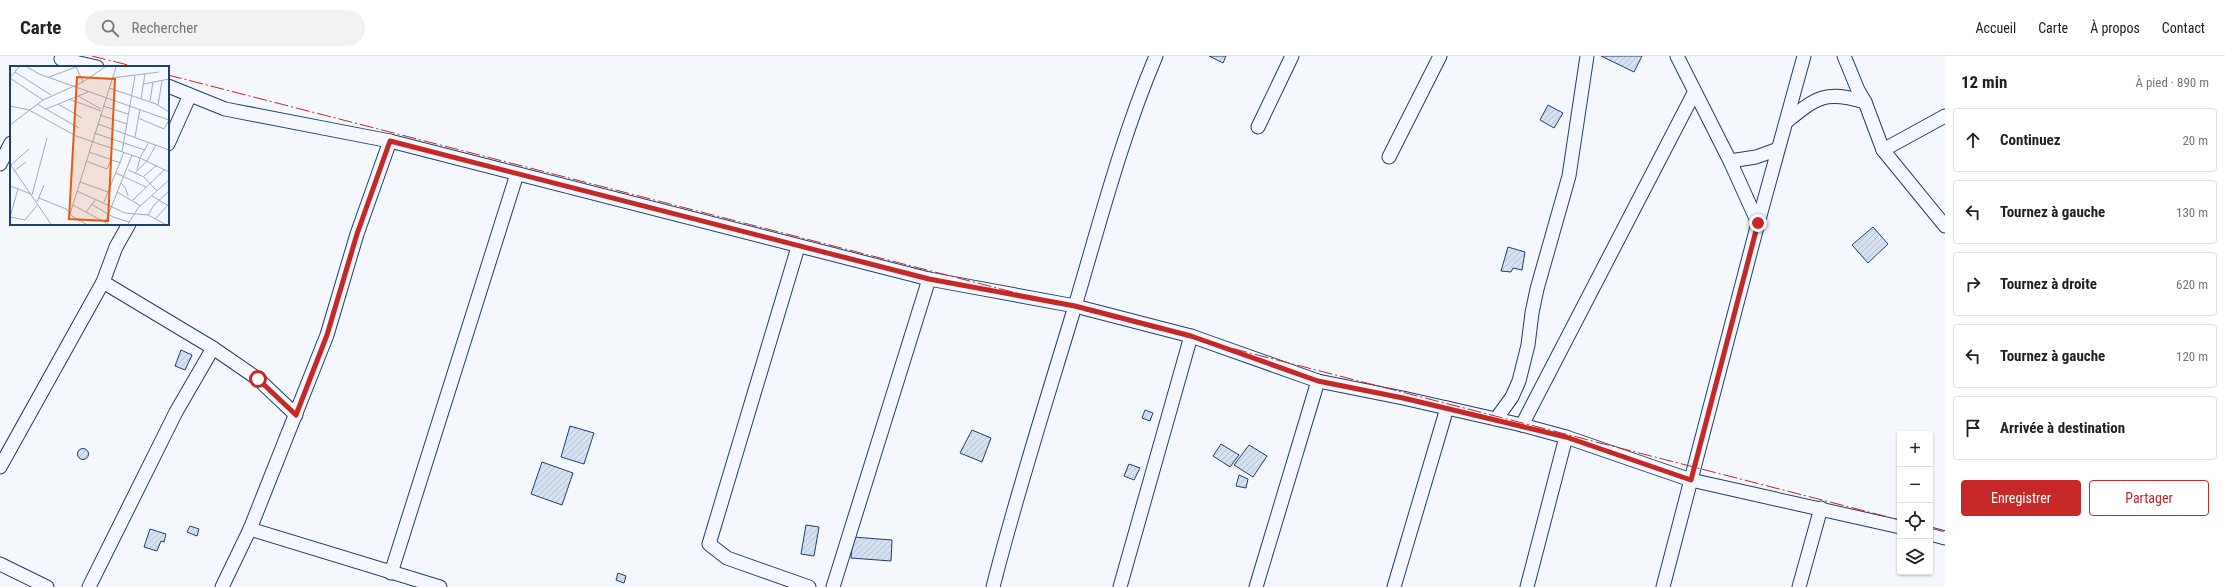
<!DOCTYPE html>
<html lang="fr">
<meta charset="utf-8">
<style>
:root{--surface:#fff;--page:#f2f2f2;--text:#202124;--muted:#757577;--line:#e0e0e0;--accent:#c62828}
body{margin:0;font-family:"Roboto Condensed",sans-serif;background:var(--page);color:var(--text)}
.controls{position:absolute;right:12px;bottom:12px;display:grid;overflow:hidden;border-radius:4px;box-shadow:0 1px 3px #0004}
.controls button{width:36px;height:36px;display:grid;place-items:center;padding:0;border:0;border-bottom:1px solid var(--line);background:var(--surface);color:var(--text);font:20px sans-serif}
.stop{position:absolute;width:12px;height:12px;margin:-9px;border:3px solid #c62828;border-radius:50%;background:#fff}
.stop.end{background:#c62828;border-color:#fff;box-shadow:0 1px 4px #0008}
.list{margin:0;padding:0;list-style:none}
h2{display:flex;justify-content:space-between;align-items:center;height:52px;margin:0;padding:0 16px;font-size:17px}
h2 small{font-size:13px;font-weight:400;color:var(--muted)}
.list li{display:grid;grid-template-columns:26px 1fr auto;gap:12px;align-items:center;box-sizing:border-box;height:64px;margin:0 8px 8px;padding:0 8px;border:1px solid var(--line);border-radius:4px}
.list b{display:block;font-size:15px;white-space:nowrap}
.list em{font-size:13px;font-style:normal;color:var(--muted)}
.actions{display:flex;gap:8px;padding:12px 16px}
.actions a{flex:1;padding:9px 0;border:1px solid var(--accent);border-radius:4px;text-align:center;font-size:14px;color:var(--accent)}
.actions .main{background:var(--accent);color:#fff}
.icon{flex:none;width:22px;height:22px;fill:none;stroke:currentColor;stroke-width:2;stroke-linecap:round;stroke-linejoin:round}
.map{position:relative;flex:none;width:1945px;height:531px;overflow:hidden}
header{display:flex;align-items:center;gap:24px;box-sizing:border-box;height:56px;padding:0 20px;background:var(--surface);border-bottom:1px solid var(--line)}
header strong{font-size:19px}
nav{display:flex;gap:22px;margin-inline-start:auto;font-size:14px}
.search{width:280px;height:36px;background:var(--page);display:flex;align-items:center;gap:10px;box-sizing:border-box;padding:0 14px;border-radius:22px;color:var(--muted);font-size:15px}
main{display:flex}
aside{flex:1;background:var(--surface)}
.map>svg:first-child{display:block}
.building{fill:url(#building-hatch);stroke:#1d3f73}
.lines{fill:none;stroke-linecap:round;stroke-linejoin:round}
.street-casing{stroke:#1d3f73;stroke-width:15}
.street{stroke:#f4f7fb;stroke-width:13}
.power{stroke:#c62828;stroke-width:1;stroke-dasharray:14 3 2 3;stroke-linecap:butt}
.route{stroke:#c62828;stroke-width:5}
.inset-road{fill:none;stroke:#9eadc5;stroke-width:1}
.view{fill:#e8590c;fill-opacity:0.15;stroke:#e8590c;stroke-width:2}
.inset-edge{fill:none;stroke:#1d3f73;stroke-width:2}
</style>
<header>
<strong>Carte</strong>
<div class="search"><svg class="icon" aria-label="search" viewBox="0 0 24 24"><circle cx="10" cy="10" r="6"/><path d="M15 15l6 6"/></svg>Rechercher</div>
<nav><a>Accueil</a><a>Carte</a><a>À propos</a><a>Contact</a></nav>
</header>
<main>
<div class="map">
<svg width="1945" height="531" viewBox="0 0 1945 531">
<defs>
<pattern id="building-hatch" width="6" height="6" patternUnits="userSpaceOnUse"><rect width="6" height="6" fill="#d5e0f0"/><path d="M-1 1l2-2M0 6l6-6M5 7l2-2" fill="none" stroke="#b6c1d1"/></pattern>
</defs>
<rect width="100%" height="100%" fill="#f4f7fb"/>
<g class="building">
<polygon points="1209,0 1226,0 1223,7"/>
<polygon points="1601,0 1642,0 1634,16"/>
<polygon points="1548,49 1563,57 1554,72 1540,64"/>
<polygon points="1873,171 1888,188 1868,207 1852,189"/>
<polygon points="1508,191 1525,196 1522,214 1513,212 1511,216 1501,215"/>
<polygon points="181,294 192,299 185,314 175,310"/>
<polygon points="1145,354 1153,357 1150,365 1142,362"/>
<polygon points="570,370 594,377 584,408 561,401"/>
<polygon points="972,374 991,382 982,406 960,397"/>
<polygon points="1221,388 1239,399 1230,411 1213,400"/>
<polygon points="1249,389 1267,400 1253,421 1234,409"/>
<circle cx="83" cy="398" r="5.5"/>
<polygon points="542,406 573,417 562,449 531,438"/>
<polygon points="1129,408 1140,412 1134,424 1124,420"/>
<polygon points="1239,419 1248,423 1246,432 1236,430"/>
<polygon points="806,469 819,471 814,500 801,498"/>
<polygon points="190,470 199,473 197,480 187,476"/>
<polygon points="150,473 166,478 164,486 161,485 157,495 144,491"/>
<polygon points="853,481 892,484 891,505 851,502"/>
<polygon points="618,517 626,520 624,527 616,524"/>
</g>
<g class="lines">
<defs>
<g id="street">
<polyline points="1677,0 1730,105 1758,167"/>
<polyline points="1844,0 1858,34 1865,46 1883,94 1945,170"/>
<polyline points="61,3 97,11"/>
<polyline points="168,30 225,53 390,85 929,223 1075,250 1191,280 1318,325 1403,342 1522,369 1566,381 1691,424 1900,471"/>
<path d="M1786,66C1817,41 1825,34 1865,46"/>
<polyline points="1258,71 1292,0"/>
<polyline points="168,88 190,39"/>
<polyline points="1883,94 1945,60"/>
<polyline points="1389,101 1440,0"/>
<polyline points="1730,105 1756,101 1778,93"/>
<polyline points="0,108 11,87"/>
<polyline points="798,191 709,488 727,502 809,531"/>
<polyline points="103,226 213,292 258,323 296,359"/>
<polyline points="1496,363 1512,341 1519,325 1528,289 1532,257 1537,233 1569,120 1587,0"/>
<polyline points="1522,369 1694,37"/>
<polyline points="0,411 103,226 116,191 129,168"/>
<polyline points="250,473 440,531"/>
<polyline points="1930,478 1945,482"/>
<polyline points="0,508 47,531"/>
<polyline points="391,517 517,118"/>
<polyline points="89,531 176,356 213,292"/>
<polyline points="222,531 250,473 327,279 357,178 390,85"/>
<polyline points="833,531 929,223"/>
<path d="M993,531C1017,436 1047,343 1075,250C1100,166 1122,80 1156,0"/>
<polyline points="1120,531 1191,280"/>
<polyline points="1256,531 1318,325"/>
<polyline points="1394,531 1447,352"/>
<polyline points="1527,531 1566,381"/>
<polyline points="1663,531 1758,167 1804,0"/>
<polyline points="1799,531 1821,452"/>
</g>
</defs>
<use href="#street" class="street-casing"/>
<use href="#street" class="street"/>
<g class="power">
<polyline points="92,0 136,11"/>
<polyline points="168,19 1900,464"/>
<polyline points="1930,472 1945,476"/>
</g>
</g>
<g class="lines">
<polyline class="route" points="258,323 296,359 327,279 357,178 390,85 929,223 1075,250 1191,280 1318,325 1403,342 1566,381 1691,424 1758,167"/>
</g>
<g transform="translate(10 10)">
<rect width="159" height="159" fill="#f4f7fb"/>
<path class="inset-road" d="M9,1L0,12L33,34M17,1L29,8L159,54M66,1L73,16M5,6L41,29M39,11L66,1M102,12L149,6M134,18L159,13M99,22L146,38L159,46M68,30L91,43M59,33L91,45M131,33L135,8M140,35L143,16M27,38L69,62M48,38L72,52M148,39L152,15M0,40L19,44L66,70L130,92L159,106M93,40L118,48M36,43L78,26M90,49L117,58M128,52L154,63L159,54M88,58L159,84M0,59L33,34L73,16L95,1M84,67L135,84M125,71L130,43M79,86L111,97M112,86L125,10M76,95L97,103L101,94M0,98L41,158M1,99L19,83M118,104L134,111L147,125M127,104L130,92L139,76M4,105L16,96M106,107L136,121M125,107L137,95L146,79M134,110L147,99M70,116L98,126M111,117L115,121L118,130M0,120L21,128M67,125L115,147L138,149L155,158M107,126L131,140M22,129L37,72M142,130L159,140M29,132L56,143L62,150L76,158M123,134L155,103M27,136L34,119M94,136L114,86M81,138L103,151L119,156M63,139L98,158M76,146L86,133M60,148L106,1M138,149L144,139L159,125M0,151L15,154L28,138M0,151L8,123M145,153L159,138M95,157L122,89M118,158L128,142L159,114"/>
<path class="view" d="M67,11L105,13L98,155L59,153Z"/>
<rect width="159" height="159" class="inset-edge"/>
</g>
</svg>
<div class="controls">
<button>+</button>
<button>−</button>
<button><svg class="icon" aria-label="locate" viewBox="0 0 24 24"><circle cx="12" cy="12" r="6"/><path d="M12 2v4M12 18v4M2 12h4M18 12h4"/></svg></button>
<button><svg class="icon" aria-label="layers" viewBox="0 0 24 24"><path d="M12 4l9 5-9 5-9-5zM3 14l9 5 9-5"/></svg></button>
</div>
<div class="stop" style="left:258px;top:323px"></div>
<div class="stop end" style="left:1758px;top:167px"></div>
</div>
<aside>
<h2>12 min<small>À pied · 890 m</small></h2>
<ul class="list">
<li><svg class="icon" aria-label="ahead" viewBox="0 0 24 24"><path d="M12 20V5M6 11l6-6 6 6"/></svg><div><b>Continuez</b></div><em>20 m</em></li>
<li><svg class="icon" aria-label="left" viewBox="0 0 24 24"><path d="M17 20v-9H6M10 6l-5 5 5 5"/></svg><div><b>Tournez à gauche</b></div><em>130 m</em></li>
<li><svg class="icon" aria-label="right" viewBox="0 0 24 24"><path d="M7 20v-9h11M14 6l5 5-5 5"/></svg><div><b>Tournez à droite</b></div><em>620 m</em></li>
<li><svg class="icon" aria-label="left" viewBox="0 0 24 24"><path d="M17 20v-9H6M10 6l-5 5 5 5"/></svg><div><b>Tournez à gauche</b></div><em>120 m</em></li>
<li><svg class="icon" aria-label="arrive" viewBox="0 0 24 24"><path d="M6 21V4h12l-3 4 3 4H6"/></svg><div><b>Arrivée à destination</b></div></li>
</ul>
<div class="actions"><a class="main">Enregistrer</a><a>Partager</a></div>
</aside>
</main>
